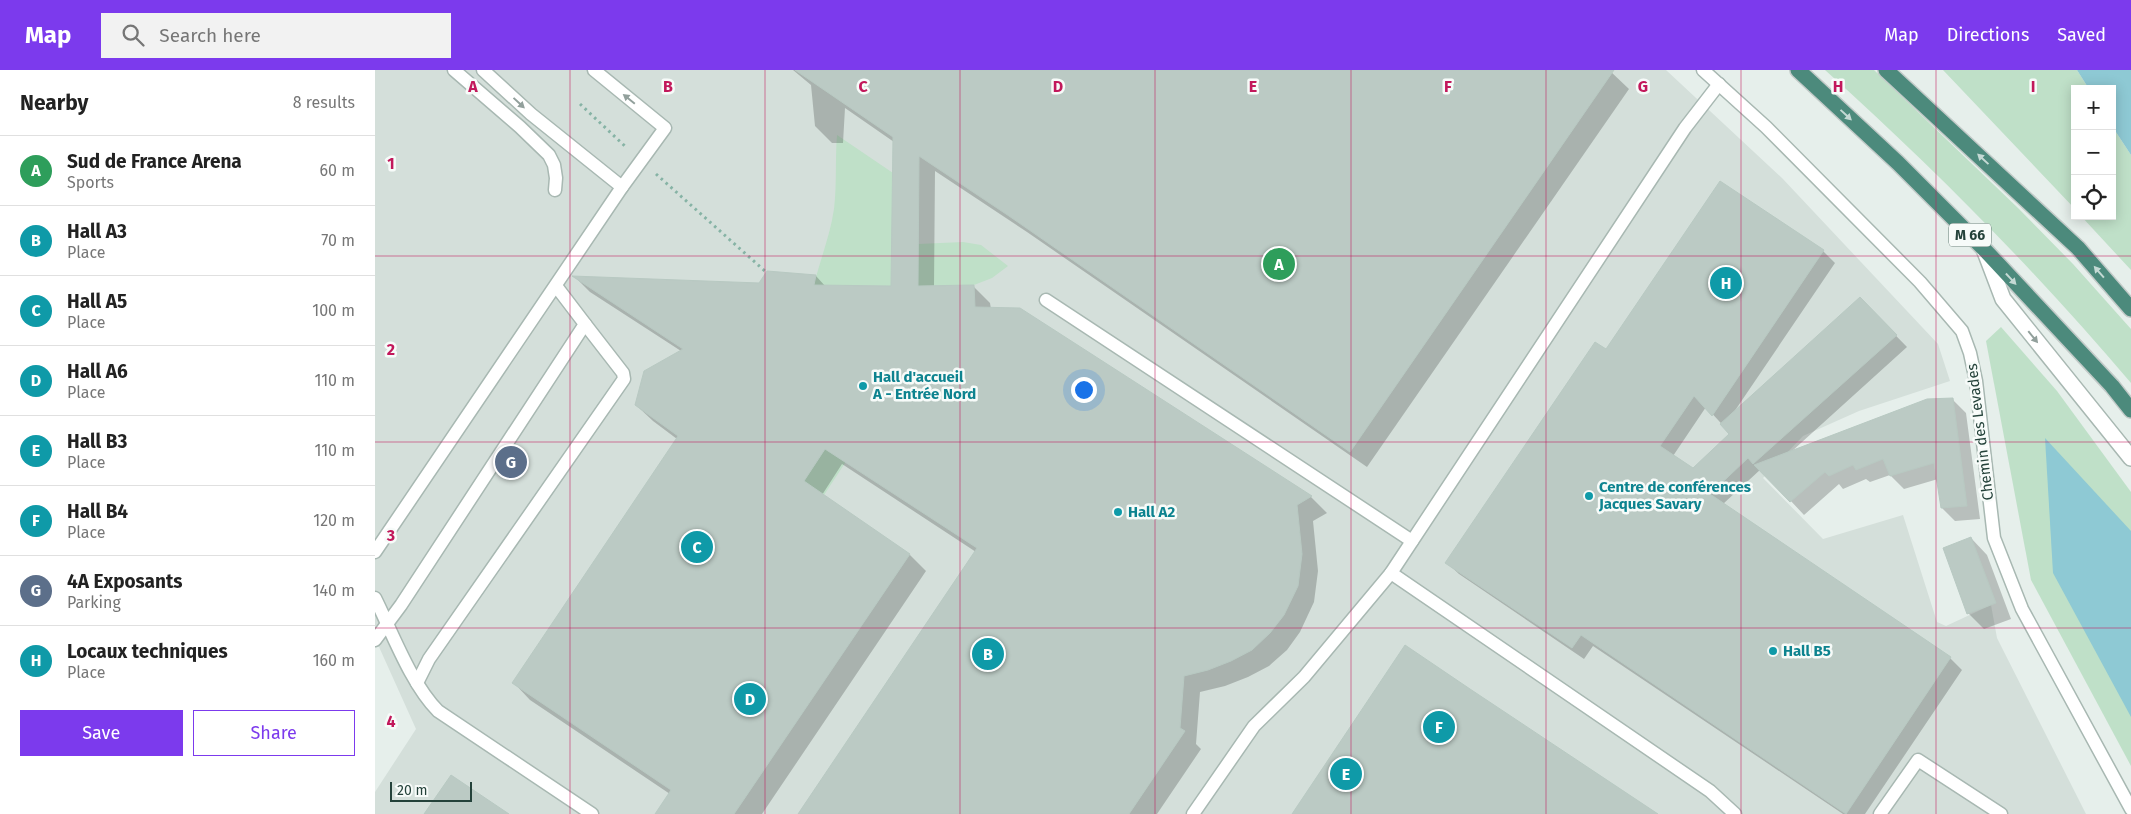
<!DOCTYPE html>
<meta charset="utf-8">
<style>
:root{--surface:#fff;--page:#f2f2f2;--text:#222;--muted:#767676;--line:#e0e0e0;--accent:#7c3aed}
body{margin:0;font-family:"Fira Sans",sans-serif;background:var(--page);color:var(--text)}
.controls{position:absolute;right:15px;top:15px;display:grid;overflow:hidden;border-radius:0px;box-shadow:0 2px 12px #0003}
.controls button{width:45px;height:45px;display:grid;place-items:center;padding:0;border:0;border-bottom:1px solid var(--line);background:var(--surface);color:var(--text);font:25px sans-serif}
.scale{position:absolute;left:15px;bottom:12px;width:82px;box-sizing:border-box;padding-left:5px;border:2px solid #24423a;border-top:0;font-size:14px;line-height:18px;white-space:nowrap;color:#24423a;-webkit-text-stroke:4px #f7fbf9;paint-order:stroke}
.you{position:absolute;left:708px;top:319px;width:18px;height:18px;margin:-12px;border:4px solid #fff;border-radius:50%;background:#1a73e8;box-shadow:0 0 0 8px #1a73e833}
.badge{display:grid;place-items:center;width:32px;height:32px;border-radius:50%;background:var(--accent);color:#fff;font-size:16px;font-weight:700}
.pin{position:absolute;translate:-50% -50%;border:2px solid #fff;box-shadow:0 1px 5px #0006}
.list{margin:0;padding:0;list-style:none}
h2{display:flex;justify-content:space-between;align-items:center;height:65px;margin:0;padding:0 20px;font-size:21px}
h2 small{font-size:16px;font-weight:400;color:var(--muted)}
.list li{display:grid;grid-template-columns:32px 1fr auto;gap:15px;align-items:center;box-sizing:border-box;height:70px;padding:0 20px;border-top:1px solid var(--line)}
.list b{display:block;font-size:19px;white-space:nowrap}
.list p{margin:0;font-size:16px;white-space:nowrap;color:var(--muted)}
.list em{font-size:16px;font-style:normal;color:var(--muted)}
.actions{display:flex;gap:10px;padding:15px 20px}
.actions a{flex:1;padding:11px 0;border:1px solid var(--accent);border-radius:0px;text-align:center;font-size:18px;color:var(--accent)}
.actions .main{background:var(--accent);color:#fff}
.icon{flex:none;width:28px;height:28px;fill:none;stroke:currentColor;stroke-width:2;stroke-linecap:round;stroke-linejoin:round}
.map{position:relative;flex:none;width:1756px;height:744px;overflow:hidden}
header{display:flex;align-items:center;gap:30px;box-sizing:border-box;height:70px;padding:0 25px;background:var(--accent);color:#fff}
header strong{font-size:24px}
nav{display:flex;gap:28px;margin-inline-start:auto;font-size:18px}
.search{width:350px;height:45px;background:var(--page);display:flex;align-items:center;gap:12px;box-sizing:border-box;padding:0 18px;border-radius:0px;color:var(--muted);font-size:19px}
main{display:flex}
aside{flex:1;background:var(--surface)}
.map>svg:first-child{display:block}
.built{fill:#d4dfda}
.green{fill:#bfe0c8}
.water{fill:#8ec9d4}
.shadow{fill:#0003;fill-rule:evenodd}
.building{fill:#bbcac4;stroke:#b8c9c2}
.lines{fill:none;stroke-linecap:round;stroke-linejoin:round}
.service-casing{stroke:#a8b8b2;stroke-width:15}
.tertiary-casing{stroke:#a8b8b2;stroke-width:18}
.trunk-casing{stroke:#c2cac8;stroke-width:18}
.path{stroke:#86b3a5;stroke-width:3;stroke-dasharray:2.5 4;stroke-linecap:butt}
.service{stroke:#fff;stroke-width:12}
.tertiary{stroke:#fff;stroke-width:15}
.trunk{stroke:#4c8a7c;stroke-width:15}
.oneway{fill:#92a09c}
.oneway2{fill:#c4d9d4}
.grid{fill:none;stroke:#c2185b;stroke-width:1;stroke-opacity:0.55}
.culture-dot{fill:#0f9aa8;stroke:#f7fbf9;stroke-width:2}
.labels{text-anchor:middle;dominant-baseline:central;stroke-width:5;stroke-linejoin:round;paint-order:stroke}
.shield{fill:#f7fbf9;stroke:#637a73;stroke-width:1}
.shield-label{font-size:14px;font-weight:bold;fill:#24423a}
.culture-label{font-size:15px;font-weight:bold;fill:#0d838f;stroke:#f7fbf9;text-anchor:start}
.street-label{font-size:15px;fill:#24423a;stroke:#f7fbf9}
.grid-label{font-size:16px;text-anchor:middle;font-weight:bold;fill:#c2185b;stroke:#f7fbf9;stroke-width:5;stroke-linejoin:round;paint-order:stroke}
</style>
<header>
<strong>Map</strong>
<div class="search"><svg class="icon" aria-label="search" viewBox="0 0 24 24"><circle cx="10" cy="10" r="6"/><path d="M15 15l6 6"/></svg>Search here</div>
<nav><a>Map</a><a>Directions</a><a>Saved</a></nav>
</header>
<main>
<aside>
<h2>Nearby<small>8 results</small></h2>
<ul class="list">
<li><span class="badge" style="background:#2e9e5b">A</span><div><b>Sud de France Arena</b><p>Sports</p></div><em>60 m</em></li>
<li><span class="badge" style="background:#0f9aa8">B</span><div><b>Hall A3</b><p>Place</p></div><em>70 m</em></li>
<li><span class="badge" style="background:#0f9aa8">C</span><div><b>Hall A5</b><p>Place</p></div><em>100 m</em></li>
<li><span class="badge" style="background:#0f9aa8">D</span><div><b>Hall A6</b><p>Place</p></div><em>110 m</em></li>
<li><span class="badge" style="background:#0f9aa8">E</span><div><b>Hall B3</b><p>Place</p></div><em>110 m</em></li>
<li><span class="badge" style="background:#0f9aa8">F</span><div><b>Hall B4</b><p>Place</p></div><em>120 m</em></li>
<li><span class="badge" style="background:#5c6f8a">G</span><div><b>4A Exposants</b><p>Parking</p></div><em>140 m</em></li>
<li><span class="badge" style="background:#0f9aa8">H</span><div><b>Locaux techniques</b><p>Place</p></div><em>160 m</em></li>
</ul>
<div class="actions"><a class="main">Save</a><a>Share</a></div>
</aside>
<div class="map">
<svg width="1756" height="744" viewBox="0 0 1756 744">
<rect width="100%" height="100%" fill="#e6efeb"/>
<polygon class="built" points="0,0 1291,0 1407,108 1563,274 1575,311 1484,341 1428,366 1388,408 1448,469 1528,445 1562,552 1571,556 1616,535 1622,568 1711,744 0,744 0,722 41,659 0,568"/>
<g class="green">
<path d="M1450,0H1499L1643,138L1698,194L1756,259V313C1661,201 1559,98 1450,0Z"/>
<polygon points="1568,0 1702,0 1714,19 1700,19 1700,139"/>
<polygon points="1737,56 1756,85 1756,200 1706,146 1737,146"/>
<path d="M462,65L518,103L516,216L439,215C445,190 455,166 459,139C462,114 460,90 462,65Z"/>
<polygon points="588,172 606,175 633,196 617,208 599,215 543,216 543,174"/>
<polygon points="1626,257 1682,321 1756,422 1756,696 1656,510 1611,271"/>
<polygon points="440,364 474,387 449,425 415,404"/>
</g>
<g class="water">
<polygon points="1702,0 1756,0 1756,85 1737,56 1737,19 1714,19"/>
<polygon points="1670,368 1756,461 1756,647 1678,503"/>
</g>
<g class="shadow">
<polygon points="418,0 1234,0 1254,19 992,397 652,162 560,101 559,217 599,217 615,233 616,239 645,239 936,427 952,443 938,451 943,501 939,532 925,562 912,580 894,596 873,607 850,616 825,622 821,674 826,679 782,744 424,744 601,482 467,394 447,425 535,485 551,501 387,744 281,744 295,724 155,630 139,613 302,369 278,351 261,335 306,281 215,222 200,207 384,214 392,203 441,206 451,217 518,218 519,72 470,38 468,73 457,73 440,56 436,15"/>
<path d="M1448,181L1460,193L1359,342L1485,229L1532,277L1416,382L1577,329L1591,343L1605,449L1580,451L1567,438L1563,409L1529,419L1515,405L1495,412L1491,409L1468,419L1464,414L1429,445L1386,399L1348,434L1575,588L1587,600L1490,744H1468L1218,576L1209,589L1084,504L1072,493L1231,281ZM1331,337L1356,364L1319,400L1298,386Z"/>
<polygon points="1596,468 1612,485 1636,549 1609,559 1593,543"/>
</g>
<g class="building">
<polygon points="420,0 1239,0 975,382 634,146 544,86 543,216 599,215 600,237 645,238 937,426 922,435 927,484 923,516 909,545 895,563 877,580 856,591 833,600 809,606 805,658 810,661 754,744 423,744 602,478 450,379 429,411 535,484 359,744 280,744 296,720 137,613 303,366 260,335 269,301 308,279 197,206 384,213 392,201 441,205 439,215 516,216 518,67"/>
<polygon points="1345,111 1449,180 1337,346 1319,326 1285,376 1318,398 1354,364 1345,354 1485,227 1522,265 1378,394 1373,388 1335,424 1576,587 1471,744 1206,565 1197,578 1070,493 1220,272 1231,279"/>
<polygon points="1578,328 1592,436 1566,438 1559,393 1515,406 1508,389 1481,400 1478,395 1454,406 1450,402 1415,432 1379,395 1552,329"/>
<polygon points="1596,467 1621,533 1592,544 1568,478"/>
<polygon points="1030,575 1095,619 1283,744 917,744"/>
<polygon points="76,705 134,744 49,744"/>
</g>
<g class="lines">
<defs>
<g id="service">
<polyline points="79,0 145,57 174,85 179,95 181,108 180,120"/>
<polyline points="108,0 156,44 247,117"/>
<polyline points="1328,0 1391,57 1545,212 1587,261 1595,283 1601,311 1619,468 1647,539 1756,739"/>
<polyline points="671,230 1037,471"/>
<polyline points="0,482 247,117 290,58 219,0"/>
<polyline points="1016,503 1335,721 1360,744"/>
<path d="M0,528C17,562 36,614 63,641L217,744"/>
<polyline points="0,570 26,535 210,254 181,216"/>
<polyline points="42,613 54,589 249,309 248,303 210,254"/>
<polyline points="818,744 879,656 929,607 1016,503 1310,58 1344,14"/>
<polyline points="1505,744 1543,690 1626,744"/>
</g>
<polyline id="tertiary" points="1609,179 1628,229 1756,388"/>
<g id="trunk">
<polyline points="1423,0 1523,93 1609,179 1737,316 1756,340"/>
<polyline points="1511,0 1703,178 1756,239"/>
</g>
</defs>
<use href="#service" class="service-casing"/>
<use href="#tertiary" class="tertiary-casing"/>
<use href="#trunk" class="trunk-casing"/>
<g class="path">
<polyline points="205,34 252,78"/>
<polyline points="281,104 391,202"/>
</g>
<use href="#service" class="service"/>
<use href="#tertiary" class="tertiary"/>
<use href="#trunk" class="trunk"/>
</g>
<defs><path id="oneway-solid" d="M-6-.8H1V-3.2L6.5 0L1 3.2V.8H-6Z" transform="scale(1.25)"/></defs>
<g class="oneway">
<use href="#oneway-solid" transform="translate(254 29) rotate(-141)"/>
<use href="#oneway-solid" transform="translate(144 33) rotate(43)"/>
<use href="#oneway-solid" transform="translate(1658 267) rotate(51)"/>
</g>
<g class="oneway2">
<use href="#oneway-solid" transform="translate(1471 45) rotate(43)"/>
<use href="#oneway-solid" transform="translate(1608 89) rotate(-137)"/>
<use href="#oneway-solid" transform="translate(1724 202) rotate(-131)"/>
<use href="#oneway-solid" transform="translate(1636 209) rotate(47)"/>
</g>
<path class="grid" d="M195,0V744M390,0V744M585,0V744M780,0V744M976,0V744M1171,0V744M1366,0V744M1561,0V744M0,186H1756M0,372H1756M0,558H1756"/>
<g class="culture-dot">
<circle cx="488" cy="316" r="5"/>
<circle cx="1214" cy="426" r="5"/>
<circle cx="743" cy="442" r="5"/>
<circle cx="1398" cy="581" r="5"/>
</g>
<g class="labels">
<rect class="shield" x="1574" y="153.5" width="42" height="23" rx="4"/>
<g class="shield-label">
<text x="1595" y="165">M 66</text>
</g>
<g class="culture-label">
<text x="498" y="307">Hall d'accueil<tspan x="498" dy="17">A - Entrée Nord</tspan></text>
<text x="1224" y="417">Centre de conférences<tspan x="1224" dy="17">Jacques Savary</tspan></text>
<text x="753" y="442">Hall A2</text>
<text x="1408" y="581">Hall B5</text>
</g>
<g class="street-label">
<text transform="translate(1605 362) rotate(-97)">Chemin des Levades</text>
</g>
</g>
<g class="grid-label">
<text x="98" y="22">A</text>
<text x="293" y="22">B</text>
<text x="488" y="22">C</text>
<text x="683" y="22">D</text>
<text x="878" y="22">E</text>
<text x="1073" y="22">F</text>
<text x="1268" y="22">G</text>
<text x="1463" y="22">H</text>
<text x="1658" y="22">I</text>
<text x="16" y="99">1</text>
<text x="16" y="285">2</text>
<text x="16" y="471">3</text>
<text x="16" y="657">4</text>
</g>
</svg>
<div class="controls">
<button>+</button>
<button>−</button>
<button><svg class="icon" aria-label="locate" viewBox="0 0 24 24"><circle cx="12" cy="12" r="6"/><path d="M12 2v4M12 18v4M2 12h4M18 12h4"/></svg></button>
</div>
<div class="scale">20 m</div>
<div class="you"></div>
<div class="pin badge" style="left:904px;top:194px;background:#2e9e5b">A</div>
<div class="pin badge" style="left:613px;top:584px;background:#0f9aa8">B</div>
<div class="pin badge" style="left:322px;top:477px;background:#0f9aa8">C</div>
<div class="pin badge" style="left:375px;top:629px;background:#0f9aa8">D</div>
<div class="pin badge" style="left:971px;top:704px;background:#0f9aa8">E</div>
<div class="pin badge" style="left:1064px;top:657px;background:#0f9aa8">F</div>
<div class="pin badge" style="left:136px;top:392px;background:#5c6f8a">G</div>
<div class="pin badge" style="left:1351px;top:213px;background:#0f9aa8">H</div>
</div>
</main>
